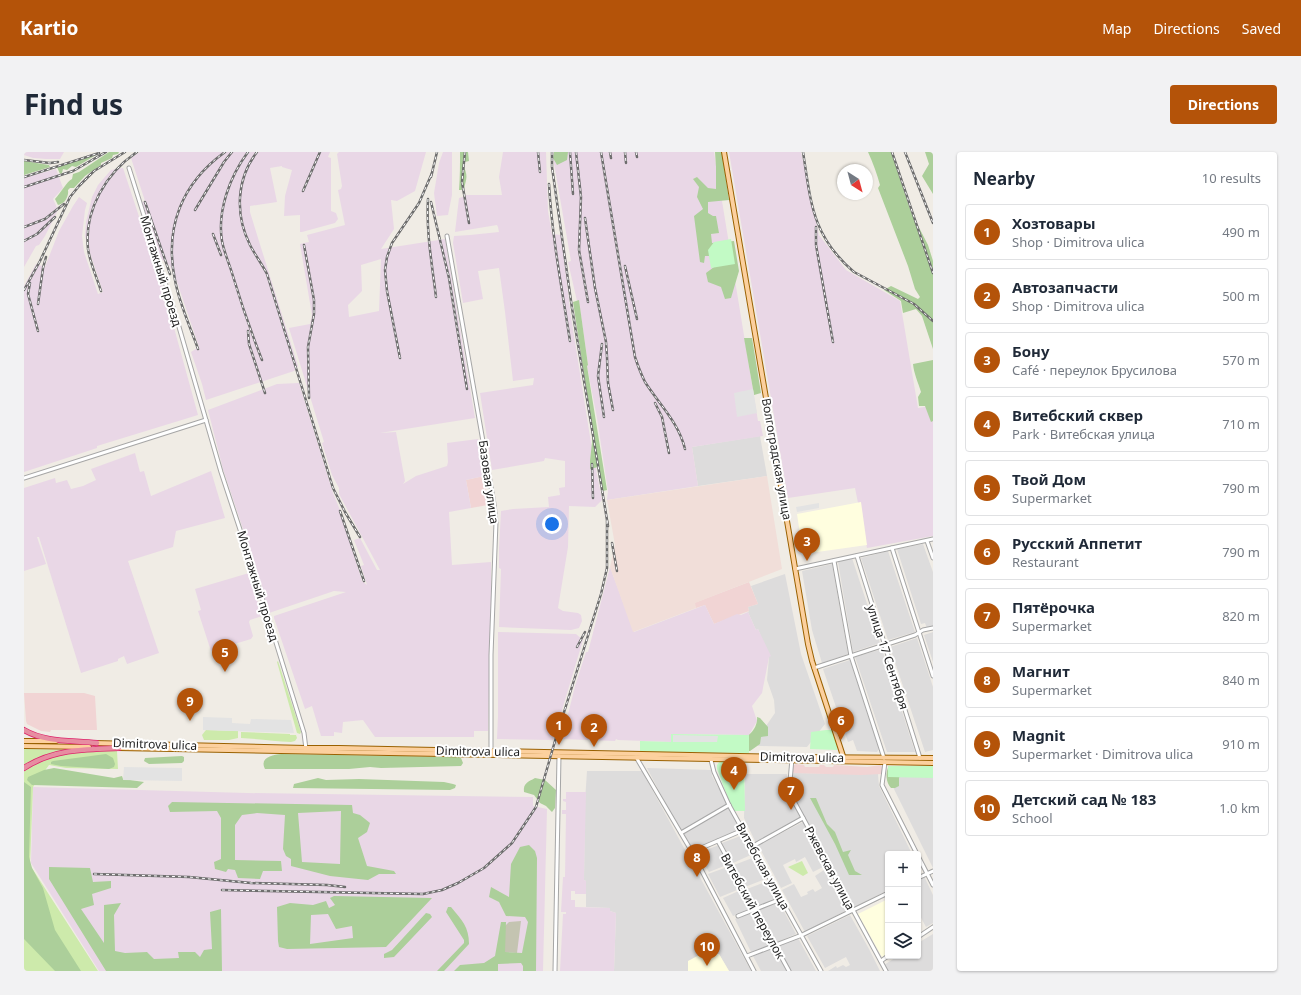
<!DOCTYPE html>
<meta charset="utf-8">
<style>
:root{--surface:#fff;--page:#f2f2f3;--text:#1f2937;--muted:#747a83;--line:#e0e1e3;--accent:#b45309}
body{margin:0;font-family:"Noto Sans",sans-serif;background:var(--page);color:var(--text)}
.controls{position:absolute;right:12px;bottom:12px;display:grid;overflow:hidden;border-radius:4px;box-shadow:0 1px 3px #0004}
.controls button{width:36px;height:36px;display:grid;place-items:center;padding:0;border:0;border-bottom:1px solid var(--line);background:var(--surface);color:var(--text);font:20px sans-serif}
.compass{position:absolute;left:813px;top:12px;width:36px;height:36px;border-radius:50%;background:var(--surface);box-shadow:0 1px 3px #0004;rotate:144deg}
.you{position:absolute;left:528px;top:372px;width:14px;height:14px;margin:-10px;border:3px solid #fff;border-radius:50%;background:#1a73e8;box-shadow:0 0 0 6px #1a73e833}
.badge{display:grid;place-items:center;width:26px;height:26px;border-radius:50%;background:var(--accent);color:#fff;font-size:13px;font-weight:700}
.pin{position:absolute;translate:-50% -33px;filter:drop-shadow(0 1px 2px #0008)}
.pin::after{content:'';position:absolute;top:21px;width:14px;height:12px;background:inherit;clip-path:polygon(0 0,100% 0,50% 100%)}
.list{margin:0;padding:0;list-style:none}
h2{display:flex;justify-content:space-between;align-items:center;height:52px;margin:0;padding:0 16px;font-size:17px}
h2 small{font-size:13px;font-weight:400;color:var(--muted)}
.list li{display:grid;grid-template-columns:26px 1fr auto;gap:12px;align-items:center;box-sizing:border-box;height:56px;margin:0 8px 8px;padding:0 8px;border:1px solid var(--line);border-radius:4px}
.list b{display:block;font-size:15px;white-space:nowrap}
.list p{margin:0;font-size:13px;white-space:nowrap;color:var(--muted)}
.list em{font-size:13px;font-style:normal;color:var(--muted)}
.icon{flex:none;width:22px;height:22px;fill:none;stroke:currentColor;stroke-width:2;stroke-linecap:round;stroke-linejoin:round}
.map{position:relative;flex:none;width:909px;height:819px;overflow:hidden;border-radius:4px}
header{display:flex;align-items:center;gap:24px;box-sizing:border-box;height:56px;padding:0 20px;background:var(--accent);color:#fff}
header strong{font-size:19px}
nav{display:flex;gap:22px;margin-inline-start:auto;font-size:14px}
.intro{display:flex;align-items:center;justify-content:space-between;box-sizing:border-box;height:96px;padding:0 24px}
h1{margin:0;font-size:28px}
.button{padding:10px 18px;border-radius:4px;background:var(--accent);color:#fff;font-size:14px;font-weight:700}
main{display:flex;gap:24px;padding:0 24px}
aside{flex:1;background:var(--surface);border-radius:4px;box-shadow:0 1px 3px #0004}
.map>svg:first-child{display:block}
.residential{fill:#dddcdc}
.commercial{fill:#f1d4d4}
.industrial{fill:#e9d7e6;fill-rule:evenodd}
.education{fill:#fffedf}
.military{fill:#f1ded9}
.construction{fill:#c4c4b1}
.grass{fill:#cdeaab}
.forest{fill:#accf9a;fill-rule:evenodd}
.park{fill:#c2fac5}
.parking{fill:#e3e3e3}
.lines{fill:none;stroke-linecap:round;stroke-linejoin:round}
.minor-casing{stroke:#a6a6a6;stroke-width:5}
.major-casing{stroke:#9a6100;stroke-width:6}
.highway-casing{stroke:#dc246b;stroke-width:6}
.minor{stroke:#fff;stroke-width:3}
.major{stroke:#fcd09e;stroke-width:4}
.highway{stroke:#e78da1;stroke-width:4.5}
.rail-casing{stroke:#6d6d6d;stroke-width:2.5}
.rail{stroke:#fff;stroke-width:1;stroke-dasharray:3;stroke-linecap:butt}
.labels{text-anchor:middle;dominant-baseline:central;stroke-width:4;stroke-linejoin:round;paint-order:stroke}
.street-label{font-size:12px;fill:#1f1f1f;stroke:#fff}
</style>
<header>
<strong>Kartio</strong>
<nav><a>Map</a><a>Directions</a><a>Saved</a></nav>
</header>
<div class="intro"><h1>Find us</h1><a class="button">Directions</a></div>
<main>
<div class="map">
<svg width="909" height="819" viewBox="0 0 909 819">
<rect width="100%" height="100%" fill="#f0ece5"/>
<g class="residential">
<polygon points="736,284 743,324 674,334 668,295"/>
<polygon points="899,392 909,420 909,474 903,476 901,471 897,472 873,397"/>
<polygon points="864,399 891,480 864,488 837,406"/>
<polygon points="828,406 856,491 829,500 814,410"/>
<polygon points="808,412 824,502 798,511 788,478 778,419"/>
<polygon points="761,422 777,502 801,572 783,595 734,594 735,584 751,561 750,548 743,528 745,505 734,477 732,478 724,460 725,459 724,455 734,452 727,434"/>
<polygon points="909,480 909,510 900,483"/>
<polygon points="893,486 909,535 909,598 901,600 866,495"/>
<polygon points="858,497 891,600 863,600 831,505"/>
<polygon points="826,508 855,597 853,600 833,599 829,588 824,590 799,517"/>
<polygon points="623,616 687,618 688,624 717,677 669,697 643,654"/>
<polygon points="563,619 618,619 727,819 705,819 695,802 664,809 664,819 590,819 592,761 586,759 586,756 562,755 562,729 560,728 561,649"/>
<polygon points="767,621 833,622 854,622 855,634 888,702 864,702 864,738 828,756 766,640"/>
<polygon points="721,622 763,622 763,638 777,667 732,691 720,666"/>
<polygon points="871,624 909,624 909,716 868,633"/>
<polygon points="779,670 801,714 789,720 781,705 772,710 771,707 759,713 768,731 757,736 734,693"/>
<polygon points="719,683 729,702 709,711 698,691"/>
<polygon points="695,693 705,712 685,720 674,701"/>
<polygon points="731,705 744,726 721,735 710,713"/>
<polygon points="706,714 718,736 696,745 684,722"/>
<polygon points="803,716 804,719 803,721 823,758 781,780 758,738 770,732 777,745 784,742 783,740 789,737 791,740 798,736 791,724"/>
<polygon points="900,724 909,743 909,771 902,775 894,760 894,727"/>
<polygon points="744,729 755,747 733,754 731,750 729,751 723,737"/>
<polygon points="719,737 727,757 709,764 699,746"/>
<polygon points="755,750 772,782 751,791 734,758"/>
<polygon points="731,759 749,792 727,800 711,767"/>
<polygon points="826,763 845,797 856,819 804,819 812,814 813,816 819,813 822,815 826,813 822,805 801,816 783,784"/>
<polygon points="909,782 909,819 863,819 860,813 874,804 894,804 894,791"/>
<polygon points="774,786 792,819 767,819 753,794"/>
<polygon points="750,795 763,819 737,819 729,804"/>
</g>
<g class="commercial">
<polygon points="460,324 464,353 447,356 442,328"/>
<polygon points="725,430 734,452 724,455 725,459 690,472 681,453 672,456 670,451"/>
<polygon points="0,541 60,541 71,544 73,578 27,578 26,580 17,579 3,572 2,569"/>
<polygon points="772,612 780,613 781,615 795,615 796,613 800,613 802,615 809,615 810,613 843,615 857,613 859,617 858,622 837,623 767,621 769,614"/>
</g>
<g class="industrial">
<polygon points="0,0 40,0 36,7 22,7 9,6 0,3"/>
<polygon points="116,0 306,0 304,5 307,6 307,59 312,61 314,67 311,71 278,80 276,80 276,63 260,64 261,44 268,18 258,15 258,14 246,16 253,50 226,54 226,60 234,86 274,214 270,219 182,248 178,232 167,200 175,195 153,130 146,114 136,106 118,50 121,49 107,6"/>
<path d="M315,0H402L391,39L373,49L367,48L370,77L357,97L421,87L451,266L356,281L372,280L381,329L379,332L392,324L423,314L424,310L423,291L454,287L460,324L442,328L447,356L425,360L428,413L467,410V446L464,579H450V585H351L339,568L319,570L318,581L310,580V584H297L288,554L281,557L250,466V464L322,440L310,439L245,461L237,431L199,317L184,258L253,232L275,231L309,341L316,358L338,429L343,433L337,414L340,413L330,388L336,386L353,418H356L315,342V336L308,323L298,291L300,290L265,176L286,172L288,163L276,92L285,90L283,83L321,73L314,38L317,37L318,34L313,2ZM357,107L355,159L325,165L324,153L338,139L337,113Z"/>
<polygon points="419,0 428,0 428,43 424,63 413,64 410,41 415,11"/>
<polygon points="479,0 522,0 524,59 528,82 537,83 547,165 567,291 578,348 571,355 545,354 544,395 534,456 539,459 554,461 557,463 558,469 555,476 547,478 475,475 477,417 475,416 475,396 477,359 489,357 525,355 524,345 536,343 535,336 541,335 541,309 521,306 520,309 468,318 456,241 509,233 510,226 489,229 481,160 475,116 454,119 459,147 439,151 429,91 430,84 446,83 475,80 474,75 473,73 431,80 435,46 442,44 442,43 478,43 475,25"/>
<polygon points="530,0 690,0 734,269 736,269 739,284 668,295 674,334 583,348 584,339 573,266 563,214 564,212 555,149 553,149 544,110 547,109 529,6"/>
<polygon points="705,0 777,0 795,83 822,118 876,149 894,256 906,254 909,264 909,384 843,396 831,336 764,346"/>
<polygon points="99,16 134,122 132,123 134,130 138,132 174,263 73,294 73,296 0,320 0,134 12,112 21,115 35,79 49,54 55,45 63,51 61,58 58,84 60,100 74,142 79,140 66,101 61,84 62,70 68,45 74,33 87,18"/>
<polygon points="32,17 39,36 29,47 34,58 21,84 15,93 12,94 0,115 0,26"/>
<polygon points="111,301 116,320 120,319 127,344 187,319 201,366 152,379 149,395 104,409 135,501 103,512 100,504 94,507 94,509 57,521 15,385 13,385 22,412 0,419 0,336 31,326 32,331 43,328 47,337 59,334 72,328 67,317"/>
<polygon points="586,415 610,480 681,453 690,472 713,462 717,463 724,460 732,478 734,477 747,504 745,505 738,541 728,554 733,569 725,583 648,582 647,590 594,588 592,587 591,589 538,587 551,534 562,500 564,500"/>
<polygon points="225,421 238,464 226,468 225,470 229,484 227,487 187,499 174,459 177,458 171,437"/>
<polygon points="474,480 552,482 559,488 529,588 473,587 474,564"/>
<polygon points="9,635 223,641 509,645 509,654 523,657 519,819 75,819 7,711"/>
<polygon points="542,640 562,640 560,723 560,728 562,729 562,742 551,742 551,739 547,739 547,748 551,748 551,755 586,756 586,759 592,761 590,819 536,819 539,762 542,762 542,760 537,760 539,725 541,725 542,662 538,662 538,658 542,658 542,650 539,649 539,647 542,647"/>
</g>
<g class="education">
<polygon points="837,350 843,393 779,402 773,362"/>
<polygon points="864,747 864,801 858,805 834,762"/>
<polygon points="679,801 695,802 705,819 664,819 664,809"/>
</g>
<polygon class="military" points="743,324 758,417 671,451 672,456 609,480 586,415 591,393 583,348"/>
<polygon class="construction" points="497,769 493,801 481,800 481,774 485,770"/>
<g class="grass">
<polygon points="254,509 277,580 276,582 273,581 253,510"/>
<polygon points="182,578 214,579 214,586 205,588 180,588 178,583"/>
<path d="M217,580L266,582V583H272L273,586L271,589L267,590C250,589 234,587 217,586Z"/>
<polygon points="0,597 40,598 14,606 0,614"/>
<path d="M65,599H93L94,617L42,616L25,613L9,635L6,713L74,819H0V619C19,605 42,601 65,599Z"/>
<polygon points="778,709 784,721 779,724 764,715"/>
</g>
<g class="forest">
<path d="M85,0H95L94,2L89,3L88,6L77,11V13L61,24L50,36H46L44,38C45,44 41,52 34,53L31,47C36,42 43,29 48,27L49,22L55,20Z"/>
<path d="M436,0H444L445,9L441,10L440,15C445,26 441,29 440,38H435C436,25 436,13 436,0Z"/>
<polygon points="530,0 544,0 543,8 533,13 529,6"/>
<polygon points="691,0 698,0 705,48 684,50 684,61 689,64 692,64 695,81 687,82 688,91 710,89 715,119 707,146 701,147 697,135 684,130 682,121 690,115 688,104 681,104 680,111 676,110 670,64 679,57 673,45 675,35 669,27 673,25 684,36 692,37 692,15"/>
<path d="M844,0H867L887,60L904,93L909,109V197L898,164L892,157L879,161L877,149L860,138L867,134L894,147L896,145L891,137L884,114L854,36L856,33C853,22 849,11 844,0Z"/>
<polygon points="901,0 909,0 909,42 898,24 905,12"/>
<polygon points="71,2 72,3 52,15 48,14 43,18 39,17 38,21 36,22 33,15"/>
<polygon points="0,9 25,13 26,15 0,23"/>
<polygon points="555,148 564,213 563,214 583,338 579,339 574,315 566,317 566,309 569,281 549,150"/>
<polygon points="720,186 728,186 737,241 730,243"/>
<path d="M909,208V269L907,270L901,254H895L894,245L897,240C894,230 890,222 889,212Z"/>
<path d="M733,565L736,566L744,575V584L737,585L736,592L726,599H721L723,584C729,581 734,572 733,565Z"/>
<polygon points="82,602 89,606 91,612 90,615 85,617 37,614 27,612 27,610 29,609"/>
<path d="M257,602L435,605L437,606L439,611L437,614L357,616L346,615L325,617H241C235,605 249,603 257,602Z"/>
<polygon points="158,604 160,605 160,609 158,611 125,612 120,609 121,606"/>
<path d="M865,614L909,615L877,622L875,626V634L871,636H867C862,631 861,620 865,614Z"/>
<polygon points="30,616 90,626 98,624 99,627 120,630 113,636 8,633 3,628 4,625 20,618"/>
<polygon points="294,626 302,628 335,627 420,630 429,632 432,633 431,636 426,638 269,636 270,632"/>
<path d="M511,626L521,628L532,638L531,656L528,660L522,654L516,651L510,643L500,640C499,631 504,630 511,626Z"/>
<polygon points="0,630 7,635 5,705 8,716 19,736 31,778 57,819 31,819 0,787"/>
<polygon points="786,646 792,646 803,672 811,680 819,700 827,698 824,703 831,719 838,723 825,723 811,692"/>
<path d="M148,650L328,653L329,661L336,663L346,671L343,680L334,686L343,714L370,719L372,722H355L344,728L306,724L267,714V707L262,704L259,697L261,663L233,661L218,663L211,673V708L257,709L258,719H239L236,727L214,726L211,718L204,717L202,720L191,717L190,710L197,707V666L193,659L146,660L144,654ZM317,659L316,712L278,710L274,661Z"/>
<polygon points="505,693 511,699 513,706 512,819 499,819 499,814 497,811 474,812 474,819 430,819 436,813 460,811 471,804 477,770 482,770 481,800 498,801 504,770 501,765 482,764 475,750 465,745 467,735 485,745 487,712 496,695"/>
<polygon points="25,715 66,716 69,730 87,729 87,736 68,742 70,753 57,757 80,791 80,753 97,751 90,763 91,799 101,801 123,800 130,807 155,806 154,800 171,800 176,805 180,798 188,797 186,760 197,757 198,819 82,819 25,727"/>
<path d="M310,744L408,746L362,795L263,797L255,795L254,789L253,755L266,751L289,753L302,749L305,756L311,753L306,746ZM304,762L312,777L328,774L329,786L286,792L287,763Z"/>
<path d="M424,755H427C438,768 445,775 445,792L420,819H413L440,791V788L422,760Z"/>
<polygon points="402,761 406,762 408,765 370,805 360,806 360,802 368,798"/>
</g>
<g class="park">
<polygon points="707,87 711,112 687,116 684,98 690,90"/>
<polygon points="802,578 809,578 813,591 813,598 786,597 787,580"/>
<polygon points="647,582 725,583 725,601 616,600 616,589 647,590"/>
<polygon points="720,608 721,659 709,659 693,617 693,613 696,609"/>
<polygon points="864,614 909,614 909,626 864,625"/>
</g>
<g class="parking">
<polygon points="729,237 733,261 713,265 710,241"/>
<polygon points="795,351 795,356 773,360 772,355"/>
<polygon points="179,565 208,566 208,571 226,572 227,567 267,568 270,581 179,578"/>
<polygon points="649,583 694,584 693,590 649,590"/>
<polygon points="100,615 158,616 158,629 99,628"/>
</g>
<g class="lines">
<defs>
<g id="minor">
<polyline points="105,16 153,168 197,320 233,429 280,581 282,597"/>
<polyline points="423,84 470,352 472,370 467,503 467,601"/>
<polyline points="0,326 182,268"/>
<polyline points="903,389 909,406"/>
<polyline points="868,396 909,524"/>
<polyline points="833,404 896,606"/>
<polyline points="810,409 827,504 860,606"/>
<polyline points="771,417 909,387"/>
<polyline points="790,516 891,483 899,478 909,476"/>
<polyline points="612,605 668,700 730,819"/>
<polyline points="768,607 765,640 862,819"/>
<polyline points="687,608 690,620 705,653 797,819"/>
<polyline points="861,610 858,633 893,702"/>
<polyline points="657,681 705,653"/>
<polyline points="694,689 765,819"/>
<polyline points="729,694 779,666"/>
<polyline points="668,700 719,678"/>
<polyline points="894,704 909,733"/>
<polyline points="894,726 909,719"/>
<polyline points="714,764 757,747"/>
<polyline points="894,785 909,775"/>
<polyline points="723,804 778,783 864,741"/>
<polyline points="857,809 864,804"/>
<polyline points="531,819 535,604"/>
</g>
<g id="major">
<polyline points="700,0 784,492 788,509 820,607"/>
<polyline points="0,589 32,589"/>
<polyline points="70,591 282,596 315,596 768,605 909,606"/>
<polyline points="0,594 65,595"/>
<polyline points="94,596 909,611"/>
</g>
<g id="highway">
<path d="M0,578C22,591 49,588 73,591"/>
<path d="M0,616C29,597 62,597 95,596"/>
</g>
</defs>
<use href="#minor" class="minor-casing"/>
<use href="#major" class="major-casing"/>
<use href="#highway" class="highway-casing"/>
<use href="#minor" class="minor"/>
<use href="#major" class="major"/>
<use href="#highway" class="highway"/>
<defs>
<g id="rail">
<path d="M224,0C206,24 193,59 198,89C200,100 205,111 208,121C217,151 227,180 238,208"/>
<path d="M233,0C212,27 211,63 226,93C231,103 238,112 243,122L309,336L321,360L336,385"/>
<polyline points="441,0 438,30 445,71"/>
<polyline points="514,0 516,20"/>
<polyline points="528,0 528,15 548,156 584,374"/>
<polyline points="546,0 549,42"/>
<polyline points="552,0 557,45 555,98 564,150"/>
<path d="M577,0L611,205C614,214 617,222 621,230C635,252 655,271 661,297"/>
<polyline points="586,0 587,6"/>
<polyline points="601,0 602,11"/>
<polyline points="612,0 613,5"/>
<path d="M779,0C787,51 788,84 830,120L890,152L909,169"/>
<polyline points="868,0 909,121"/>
<polyline points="881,0 909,71"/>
<polyline points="0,8 26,11 34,10"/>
<polyline points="0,25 75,1"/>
<polyline points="407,25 413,0"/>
<path d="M525,32C528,85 538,137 546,189"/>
<polyline points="0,35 49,19 82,0"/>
<polyline points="279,39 296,0"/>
<path d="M404,47C402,80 408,112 412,145"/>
<polyline points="121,50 146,122"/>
<polyline points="407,50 425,126 443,237"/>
<polyline points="171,58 200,10 208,0"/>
<polyline points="561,66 571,136 582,190 583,205 584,231 589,258"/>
<polyline points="0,75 21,67 40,52"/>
<polyline points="792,75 792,93 809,190"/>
<polyline points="189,82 197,103"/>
<polyline points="0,89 13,82 31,65"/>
<polyline points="280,93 290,148 290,162 284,195 285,246"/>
<polyline points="601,114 613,167"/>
<polyline points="6,131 4,142 14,179"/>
<polyline points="0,138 16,109 46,45 55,34 70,19 101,0"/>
<path d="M77,139C73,126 66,111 64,97C60,58 82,21 113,0"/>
<polyline points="14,152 19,116 22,105"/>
<polyline points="224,179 225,192 241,241"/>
<polyline points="578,192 574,224 580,265"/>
<path d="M174,197C166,174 155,151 151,128C140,75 158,31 201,0"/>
<polyline points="376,206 363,139 361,118 363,105 368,91 395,51 408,21"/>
<polyline points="631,251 638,265 645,301"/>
<polyline points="568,312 569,346"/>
<polyline points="316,359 340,429"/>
<polyline points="588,391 593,419"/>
<polyline points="553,495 561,480"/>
<polyline points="70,722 165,725 227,731 303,733 321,735"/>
<polyline points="198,738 399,742 418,738 434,731 460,716 488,691 512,655 531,589 577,442 583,416 583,369"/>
</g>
</defs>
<use href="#rail" class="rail-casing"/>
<use href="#rail" class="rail"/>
</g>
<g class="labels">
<g class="street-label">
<text transform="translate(137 119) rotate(73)">Монтажный проезд</text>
<text transform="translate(753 307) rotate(80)">Волгоградская улица</text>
<text transform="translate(465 330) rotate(82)">Базовая улица</text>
<text transform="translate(234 434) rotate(73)">Монтажный проезд</text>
<text transform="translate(864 505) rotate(72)">улица 17 Сентября</text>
<text transform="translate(131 592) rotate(2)">Dimitrova ulica</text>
<text transform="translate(454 599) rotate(1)">Dimitrova ulica</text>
<text transform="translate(778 605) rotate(1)">Dimitrova ulica</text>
<text transform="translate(739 714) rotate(61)">Витебская улица</text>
<text transform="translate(806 716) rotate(62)">Ржевская улица</text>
<text transform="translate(729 754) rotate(61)">Витебский переулок</text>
</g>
</g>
</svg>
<div class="controls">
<button>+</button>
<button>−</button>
<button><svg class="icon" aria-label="layers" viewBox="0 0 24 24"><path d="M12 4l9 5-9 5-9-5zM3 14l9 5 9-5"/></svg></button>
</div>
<svg class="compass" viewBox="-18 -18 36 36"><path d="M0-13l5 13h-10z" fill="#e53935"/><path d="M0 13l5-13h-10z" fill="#747a83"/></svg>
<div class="you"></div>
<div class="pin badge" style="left:535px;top:593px">1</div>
<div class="pin badge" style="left:570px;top:595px">2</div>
<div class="pin badge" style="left:783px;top:409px">3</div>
<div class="pin badge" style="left:710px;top:638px">4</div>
<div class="pin badge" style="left:201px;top:520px">5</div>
<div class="pin badge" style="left:817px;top:588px">6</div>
<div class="pin badge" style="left:767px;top:658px">7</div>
<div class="pin badge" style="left:673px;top:725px">8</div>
<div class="pin badge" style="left:166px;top:569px">9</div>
<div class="pin badge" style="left:683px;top:814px">10</div>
</div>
<aside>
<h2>Nearby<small>10 results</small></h2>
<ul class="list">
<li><span class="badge">1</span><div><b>Хозтовары</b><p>Shop · Dimitrova ulica</p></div><em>490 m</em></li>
<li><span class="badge">2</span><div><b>Автозапчасти</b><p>Shop · Dimitrova ulica</p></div><em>500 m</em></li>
<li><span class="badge">3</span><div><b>Бону</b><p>Café · переулок Брусилова</p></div><em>570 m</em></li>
<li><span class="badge">4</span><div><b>Витебский сквер</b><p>Park · Витебская улица</p></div><em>710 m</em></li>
<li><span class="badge">5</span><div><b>Твой Дом</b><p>Supermarket</p></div><em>790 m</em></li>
<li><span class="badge">6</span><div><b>Русский Аппетит</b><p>Restaurant</p></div><em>790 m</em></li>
<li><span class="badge">7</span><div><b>Пятёрочка</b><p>Supermarket</p></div><em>820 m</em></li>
<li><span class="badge">8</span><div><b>Магнит</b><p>Supermarket</p></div><em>840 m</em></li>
<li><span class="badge">9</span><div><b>Magnit</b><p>Supermarket · Dimitrova ulica</p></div><em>910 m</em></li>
<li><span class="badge">10</span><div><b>Детский сад № 183</b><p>School</p></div><em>1.0 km</em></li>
</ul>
</aside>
</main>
